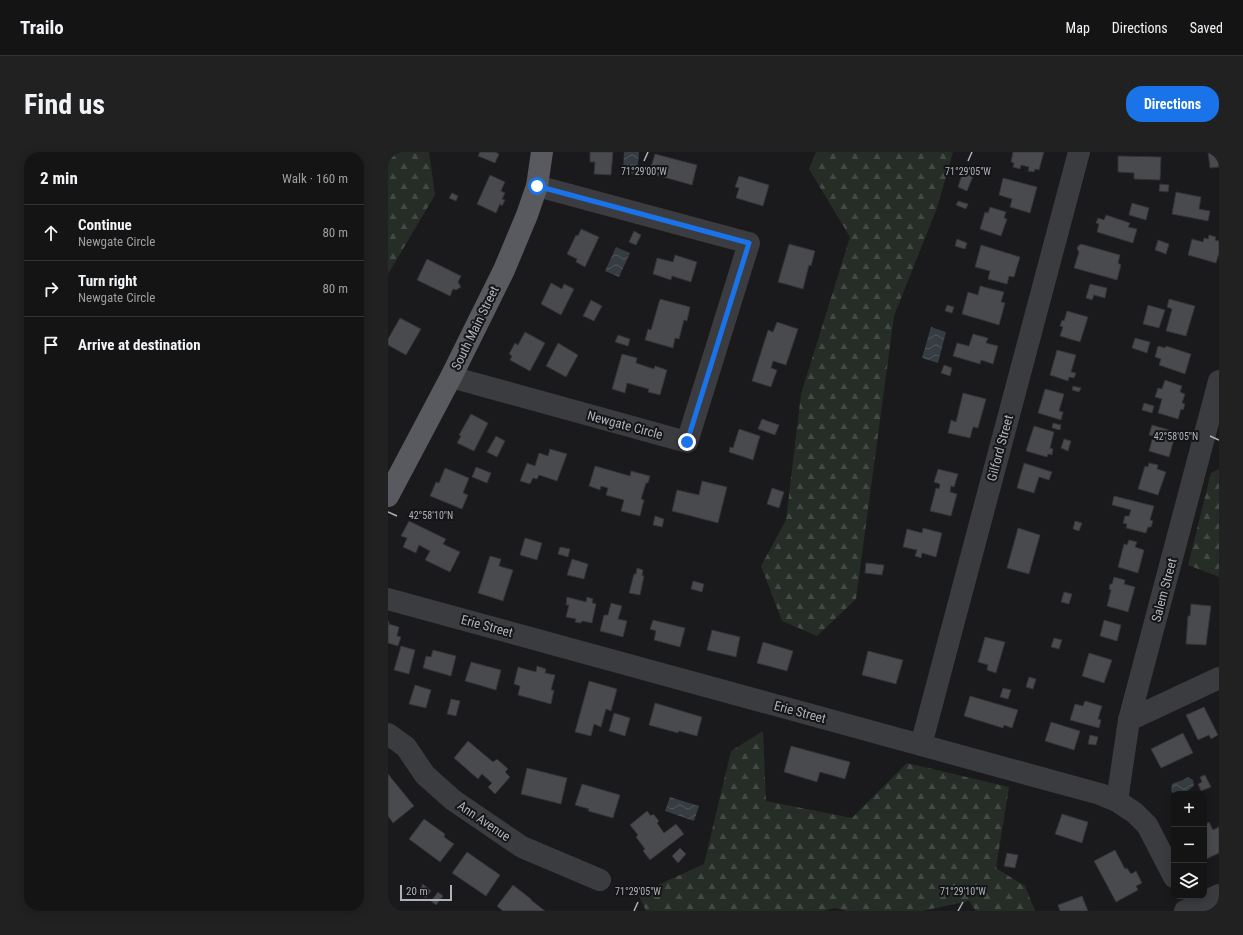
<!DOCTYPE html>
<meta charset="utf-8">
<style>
:root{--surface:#141415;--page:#212122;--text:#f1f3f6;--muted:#9d9ea0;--line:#333334;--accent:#1a73e8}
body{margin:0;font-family:"Roboto Condensed",sans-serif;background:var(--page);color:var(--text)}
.controls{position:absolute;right:12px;bottom:12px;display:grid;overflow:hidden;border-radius:8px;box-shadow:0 2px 10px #0003}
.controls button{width:36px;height:36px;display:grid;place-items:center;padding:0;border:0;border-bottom:1px solid var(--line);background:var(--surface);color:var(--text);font:20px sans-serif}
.scale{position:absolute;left:12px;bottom:10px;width:52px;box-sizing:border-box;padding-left:4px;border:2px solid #aeb2ba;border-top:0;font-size:11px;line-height:14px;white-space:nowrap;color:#aeb2ba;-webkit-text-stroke:3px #151517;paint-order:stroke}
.stop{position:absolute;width:12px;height:12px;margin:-9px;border:3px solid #1a73e8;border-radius:50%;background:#fff}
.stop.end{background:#1a73e8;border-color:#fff;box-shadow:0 1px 4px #0008}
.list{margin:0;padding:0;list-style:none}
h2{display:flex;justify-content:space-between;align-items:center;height:52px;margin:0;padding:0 16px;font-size:17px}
h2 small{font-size:13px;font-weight:400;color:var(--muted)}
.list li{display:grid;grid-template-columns:26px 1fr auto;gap:12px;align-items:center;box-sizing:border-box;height:56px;padding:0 16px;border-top:1px solid var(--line)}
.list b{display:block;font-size:15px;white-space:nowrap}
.list p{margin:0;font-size:13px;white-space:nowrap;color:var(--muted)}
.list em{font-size:13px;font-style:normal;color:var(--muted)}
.icon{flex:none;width:22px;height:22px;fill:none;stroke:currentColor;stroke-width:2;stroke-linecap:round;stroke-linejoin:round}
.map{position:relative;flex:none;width:831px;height:759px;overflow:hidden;border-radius:16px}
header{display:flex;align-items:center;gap:24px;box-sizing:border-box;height:56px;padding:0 20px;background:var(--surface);border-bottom:1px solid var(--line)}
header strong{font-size:19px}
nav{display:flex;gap:22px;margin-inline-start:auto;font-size:14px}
.intro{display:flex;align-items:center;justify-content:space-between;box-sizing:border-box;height:96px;padding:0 24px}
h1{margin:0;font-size:28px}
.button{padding:10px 18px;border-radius:16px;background:var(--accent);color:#fff;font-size:14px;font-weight:700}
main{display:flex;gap:24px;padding:0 24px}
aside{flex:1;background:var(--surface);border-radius:16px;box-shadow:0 2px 10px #0003}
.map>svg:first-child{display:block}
.forest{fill:url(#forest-firs)}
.water{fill:url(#water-waves)}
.building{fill:#494a4e;stroke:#343438}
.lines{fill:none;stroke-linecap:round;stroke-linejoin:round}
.minor{stroke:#3b3c40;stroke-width:22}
.major{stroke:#585a5f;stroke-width:22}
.route{stroke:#1a73e8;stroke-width:5}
.ticks{fill:none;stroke:#aeb2ba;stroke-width:1.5}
.labels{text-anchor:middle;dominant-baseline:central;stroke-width:4;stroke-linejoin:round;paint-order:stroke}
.street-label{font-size:13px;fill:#aeb2ba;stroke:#151517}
.ticks-label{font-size:10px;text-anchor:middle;fill:#aeb2ba;stroke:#151517;stroke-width:4;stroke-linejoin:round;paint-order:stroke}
</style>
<header>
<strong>Trailo</strong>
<nav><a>Map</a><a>Directions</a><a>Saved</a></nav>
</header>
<div class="intro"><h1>Find us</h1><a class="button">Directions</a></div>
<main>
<aside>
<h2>2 min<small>Walk · 160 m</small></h2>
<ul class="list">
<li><svg class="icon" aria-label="ahead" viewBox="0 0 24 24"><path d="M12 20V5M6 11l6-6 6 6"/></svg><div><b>Continue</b><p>Newgate Circle</p></div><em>80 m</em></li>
<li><svg class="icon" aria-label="right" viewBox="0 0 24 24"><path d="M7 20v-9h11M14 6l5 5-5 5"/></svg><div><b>Turn right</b><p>Newgate Circle</p></div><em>80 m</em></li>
<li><svg class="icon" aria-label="arrive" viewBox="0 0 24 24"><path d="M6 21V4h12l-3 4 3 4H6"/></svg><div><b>Arrive at destination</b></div></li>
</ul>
</aside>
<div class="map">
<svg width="831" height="759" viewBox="0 0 831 759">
<defs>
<pattern id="forest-firs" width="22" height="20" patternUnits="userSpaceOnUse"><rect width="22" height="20" fill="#262d27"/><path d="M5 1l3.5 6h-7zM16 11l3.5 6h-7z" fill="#434944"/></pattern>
<pattern id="water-waves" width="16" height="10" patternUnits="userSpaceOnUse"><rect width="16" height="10" fill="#353d43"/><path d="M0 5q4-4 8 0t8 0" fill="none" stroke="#50575c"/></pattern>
</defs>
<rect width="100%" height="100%" fill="#1a1a1c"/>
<g class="forest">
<polygon points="0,0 41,0 47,43 0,122"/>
<polygon points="428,0 565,0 549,56 506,164 468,447 429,484 394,469 373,414 398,368 413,242 462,85 421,17"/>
<polygon points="831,317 831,425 800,413 823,321"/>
<polygon points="375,579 378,649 464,666 519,611 621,635 608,716 637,734 647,759 588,759 581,749 534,759 458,759 447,756 435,759 258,759 250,742 316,712 343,599"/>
</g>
<g class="water">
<polygon points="236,0 251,0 249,22 235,21"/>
<polygon points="228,95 242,101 231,125 217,119"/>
<polygon points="543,175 558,180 550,211 534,206"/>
<path d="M800,625L805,628L806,633C802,639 794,642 786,642L783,639L784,632C790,629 795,629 800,625Z"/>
<polygon points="282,645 311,654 306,669 277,659"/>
</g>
<g class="building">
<polygon points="92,0 107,0 111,2 107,11 90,4"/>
<polygon points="202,0 225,0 223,23 206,22 207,10 202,10"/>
<polygon points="625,0 656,0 651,18 647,17 646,20 640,19 641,15 633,13 632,17 625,15 626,11 623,10"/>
<polygon points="820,0 831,0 831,15 822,16"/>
<polygon points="267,2 309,13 304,33 261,21"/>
<polygon points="730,4 773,5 772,28 746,27 746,21 730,20"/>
<polygon points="575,20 585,24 579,39 570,35"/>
<polygon points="102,23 117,30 113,39 117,41 114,47 117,48 114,54 112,52 108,61 89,52"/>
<polygon points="351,24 381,33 375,54 348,46 351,36 347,35"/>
<polygon points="615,26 649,35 642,61 622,55 624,47 611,43"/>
<polygon points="772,32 781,33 780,40 771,39"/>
<polygon points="788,40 813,45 811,57 822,59 820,69 784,62"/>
<polygon points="64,41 70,44 68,49 61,46"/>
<polygon points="570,49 580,52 578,57 568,53"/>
<polygon points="744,51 761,56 758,68 741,63"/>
<polygon points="602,55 618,60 616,66 619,67 613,84 592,77 597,60 600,61"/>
<polygon points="718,63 742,71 740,75 749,77 745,91 709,80 711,72 708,71 710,66 716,68"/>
<polygon points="193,77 211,85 197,115 188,110 189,107 179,102 188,83 190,84"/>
<polygon points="246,79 253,83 248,93 241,90"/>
<polygon points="821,83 828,85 827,88 831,89 831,101 828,111 800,103 804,87 815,90 816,86 820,87"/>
<polygon points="569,87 579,91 577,97 567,94"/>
<polygon points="770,88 781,92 778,102 767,98"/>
<polygon points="401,92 427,99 423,114 421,113 415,137 390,130"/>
<polygon points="693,92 732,103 730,111 733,113 729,128 686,116 691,100 689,97 690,94"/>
<polygon points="593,93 632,105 626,125 621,124 619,132 600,127 602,119 587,115"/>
<polygon points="287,103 309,110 303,130 284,124 283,128 265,122 269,106 285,110"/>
<polygon points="39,107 73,124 70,130 73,135 68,138 65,137 62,144 29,128"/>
<polygon points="163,131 174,137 176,132 186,137 173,163 153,152"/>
<polygon points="702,132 719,136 717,146 706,143 704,148 698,146"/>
<polygon points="592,134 616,140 613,150 617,151 611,173 574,162 580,140 590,143"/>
<polygon points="272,147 302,155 299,169 296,168 291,187 287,186 285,196 257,188 260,177 263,178"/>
<polygon points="781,147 807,154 798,184 778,179 784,157 779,155"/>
<polygon points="203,148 214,154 206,169 195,164"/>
<polygon points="559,153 566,155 564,161 557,159"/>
<polygon points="760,153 777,158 771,176 755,172"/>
<polygon points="679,159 700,165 692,190 672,184 675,175 672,174 674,168 676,169"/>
<polygon points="12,166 33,177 18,203 0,193 0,187"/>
<polygon points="389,170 410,177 398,213 385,209 383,216 389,218 383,235 364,229 380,178 385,180"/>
<polygon points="137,180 157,191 142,219 122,208 124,204 121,202 127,191 130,193"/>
<polygon points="585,182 600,186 598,191 610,194 605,212 593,208 592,212 565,204 569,191 581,194"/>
<polygon points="230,183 242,187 240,194 227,190"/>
<polygon points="747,186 762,190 759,201 744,196"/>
<polygon points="170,191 190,203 178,225 158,214"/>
<polygon points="770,194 777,196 778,194 803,202 797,222 771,213 773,207 767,205"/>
<polygon points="669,198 688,203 683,220 688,221 686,226 681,225 680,229 662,223"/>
<polygon points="234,202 249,206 248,211 266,217 267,214 279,218 272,243 260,240 261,237 239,231 237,241 224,237"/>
<polygon points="556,213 564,216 562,224 553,221"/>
<polygon points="777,228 794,234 792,240 797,242 794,251 797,252 795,258 793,257 790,267 770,261 774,247 767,245 770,236 774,237"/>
<polygon points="685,234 693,236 691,240 684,238"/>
<polygon points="657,237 676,242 671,259 675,260 673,268 650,261"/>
<polygon points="575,241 598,247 590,276 585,275 582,286 560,281 563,268 568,270"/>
<polygon points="756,251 766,254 764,261 754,258"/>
<polygon points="83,262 100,271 86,299 69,291 73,284 71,283"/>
<polygon points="374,267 391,273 387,283 370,277"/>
<polygon points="665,271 673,273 672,278 664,276"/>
<polygon points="764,273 788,280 781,305 761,299 765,284 761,283"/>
<polygon points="646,274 666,280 662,296 665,297 664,303 660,302 659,305 638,299"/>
<polygon points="351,277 372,284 365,308 341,300 342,295 345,296"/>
<polygon points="108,284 117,289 109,305 99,300"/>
<polygon points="676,287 683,289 680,299 673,296"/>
<polygon points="162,297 179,302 169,329 151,323 149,327 145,326 142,332 132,329 139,311 147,314 151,301 160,304"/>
<polygon points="636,311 664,320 661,328 651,325 646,341 629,336"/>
<polygon points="761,311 770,313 769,317 778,320 770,343 750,337 757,314 760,315"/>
<polygon points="207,314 242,324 243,319 262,324 260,331 258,331 253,347 256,348 252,364 233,359 236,348 218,343 220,336 213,334 212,338 201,334"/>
<polygon points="88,315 103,321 99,331 84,325"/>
<polygon points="57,316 81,326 75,341 80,343 74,357 42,344 48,330 51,331"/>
<polygon points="550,317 570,322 566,335 563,334 562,340 569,342 563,364 542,359 548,336 551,337 552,332 546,330"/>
<polygon points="314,329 339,335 330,371 284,359 289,338 311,343"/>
<polygon points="384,336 396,340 391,356 379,352"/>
<polygon points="726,344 766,354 762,368 765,369 763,375 760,375 758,381 738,376 739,372 735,371 737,364 741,364 743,358 724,353"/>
<polygon points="267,364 276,367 274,375 265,373"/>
<polygon points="21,369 58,387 55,392 72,400 62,420 37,408 42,399 31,393 28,401 15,395 19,386 13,384"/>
<polygon points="687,369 694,371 691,379 685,377"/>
<polygon points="535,376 554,381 548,405 534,401 533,406 527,404 529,398 515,395 519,377 534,381"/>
<polygon points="630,376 652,383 641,422 619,416"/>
<polygon points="137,386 154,391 149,408 132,403"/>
<polygon points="741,388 749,390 747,395 756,398 750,421 730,415 736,392 739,393"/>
<polygon points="172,395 182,397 180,405 170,402"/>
<polygon points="102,404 113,407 111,414 125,418 115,449 90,441"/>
<polygon points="184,407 200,412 196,427 179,423"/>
<polygon points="478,411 496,413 494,423 477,421"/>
<polygon points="249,416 255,418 254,424 256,424 252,443 241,441 246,422 248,422"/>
<polygon points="726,425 737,428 736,432 747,435 740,460 719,454 723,438 721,437 722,432 724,432"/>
<polygon points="305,429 316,432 314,440 303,437"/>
<polygon points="676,440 684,442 681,452 673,450"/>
<polygon points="179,445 198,450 199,445 205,447 204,451 208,452 204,471 194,469 193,471 187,470 188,467 178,465 181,453 178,453"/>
<polygon points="223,451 234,454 230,467 239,469 235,485 212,479 216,463 220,463"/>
<polygon points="803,452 823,454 818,493 798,492 800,464 802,464"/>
<polygon points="265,468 297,476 292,495 266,488 268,479 262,477"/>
<polygon points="716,468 733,473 729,489 712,484"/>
<polygon points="0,469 1,470 1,472 11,475 9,484 13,485 10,494 0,491"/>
<polygon points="324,478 352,485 348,505 319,498"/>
<polygon points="597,485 617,490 608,521 599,518 600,513 590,510"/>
<polygon points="666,486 674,488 671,497 663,495"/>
<polygon points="375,490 405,499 399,519 369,511"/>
<polygon points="13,494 27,498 21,522 6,518"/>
<polygon points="45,498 68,504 63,524 35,516 38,504 43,505"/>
<polygon points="480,499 515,508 508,532 474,523"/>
<polygon points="701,501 724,508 716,531 694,524"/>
<polygon points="83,510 113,518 108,538 77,529"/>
<polygon points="149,514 158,517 157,521 167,523 163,538 166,538 163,552 130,543 132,534 126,532 130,515 148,520"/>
<polygon points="641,525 648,527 645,537 638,535"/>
<polygon points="201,529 229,537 223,559 218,557 213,575 206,572 203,584 187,580"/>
<polygon points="27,533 43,538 38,556 21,552"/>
<polygon points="615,536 623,538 620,547 612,545"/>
<polygon points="582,544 630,558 624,576 616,573 615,576 576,564"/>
<polygon points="63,547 72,549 68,564 59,562"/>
<polygon points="697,549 714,554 710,567 713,568 711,576 682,568 687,552 695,554"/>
<polygon points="267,551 314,565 309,584 291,579 290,581 261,573"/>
<polygon points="816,555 830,583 823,587 821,583 810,588 798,563"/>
<polygon points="226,561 242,566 237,584 221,579"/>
<polygon points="663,570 692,579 686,598 657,589"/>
<polygon points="795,581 805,601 773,616 763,597"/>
<polygon points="702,583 710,585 708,593 700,592"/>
<polygon points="80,589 105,610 109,607 120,617 117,620 122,625 107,642 100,635 104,631 94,622 90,627 66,606"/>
<polygon points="403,594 462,610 457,627 432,620 429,630 396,620"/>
<polygon points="139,616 179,626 173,652 133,642"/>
<polygon points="0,622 26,654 5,671 0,664"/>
<polygon points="817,623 823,635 813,639 810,632 814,630 812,625"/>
<polygon points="194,632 232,643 225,666 200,659 201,657 187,653"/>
<polygon points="259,659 263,664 265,662 271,669 269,671 276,681 288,672 296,682 262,708 255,699 257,697 248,685 250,683 242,673"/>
<polygon points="674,662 700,670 694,691 667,682"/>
<polygon points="36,667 57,682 56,685 66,692 52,710 21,687"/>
<polygon points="821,670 825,678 831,675 831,701 816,708 816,673"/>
<polygon points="292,696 298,702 290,711 284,704"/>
<polygon points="727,698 737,717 739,716 743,722 748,719 754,731 748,734 750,738 728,750 706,709"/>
<polygon points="79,700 112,723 98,744 64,721"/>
<polygon points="619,701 630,703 627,716 616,714"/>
<polygon points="35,732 43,739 38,746 30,740"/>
<polygon points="125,733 143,747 143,748 157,759 115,759 109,754"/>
<polygon points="50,740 55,744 48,753 43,749"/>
<polygon points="694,744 700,759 672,759 670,753"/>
</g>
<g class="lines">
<g class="minor">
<polyline points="63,225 299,290 361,91 149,34"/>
<polyline points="0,447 712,642 729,649 747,661 759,673 786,725"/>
<polyline points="741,568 831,526"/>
<polyline points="0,582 18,595 37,623 65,648 134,695 212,728"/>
<polyline points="533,593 691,0"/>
<polyline points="729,649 741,568 831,229"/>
<polyline points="797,759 831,743"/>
</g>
<polyline class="major" points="0,344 63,225 116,118 139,63 149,34 154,0"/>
</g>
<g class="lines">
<polyline class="route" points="149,34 361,91 299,290"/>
</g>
<path class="ticks" d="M256,9L260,0M580,9L584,0M822,284L831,288M0,360L9,364M246,759L250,750M570,759L575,750"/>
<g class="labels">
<g class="street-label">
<text transform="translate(87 176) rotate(-64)">South Main Street</text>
<text transform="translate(237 273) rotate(15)">Newgate Circle</text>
<text transform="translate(612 296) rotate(-75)">Gilford Street</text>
<text transform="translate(776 438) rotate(-75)">Salem Street</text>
<text transform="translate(99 474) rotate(15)">Erie Street</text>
<text transform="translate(412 560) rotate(15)">Erie Street</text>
<text transform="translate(96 669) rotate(34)">Ann Avenue</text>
</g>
</g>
<g class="ticks-label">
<text x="580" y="23">71°29'05"W</text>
<text x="256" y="23">71°29'00"W</text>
<text x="788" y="288">42°58'05"N</text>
<text x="43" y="367">42°58'10"N</text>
<text x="250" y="743">71°29'05"W</text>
<text x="575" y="743">71°29'10"W</text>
</g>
</svg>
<div class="controls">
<button>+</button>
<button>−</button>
<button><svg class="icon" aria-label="layers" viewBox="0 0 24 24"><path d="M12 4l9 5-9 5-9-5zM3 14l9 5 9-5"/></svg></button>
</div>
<div class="scale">20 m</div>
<div class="stop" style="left:149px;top:34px"></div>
<div class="stop end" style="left:299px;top:290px"></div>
</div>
</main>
